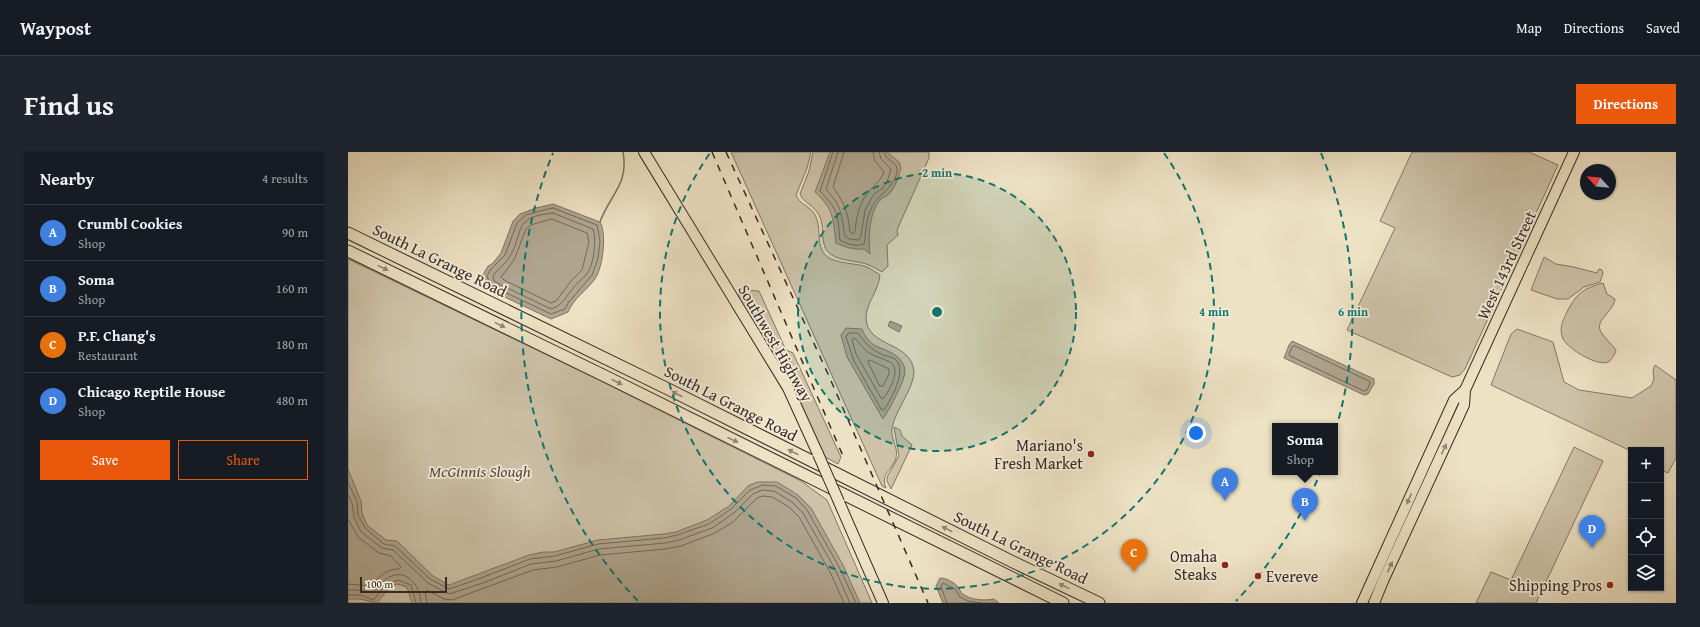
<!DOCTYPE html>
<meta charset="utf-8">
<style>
:root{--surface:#171b24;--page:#20242c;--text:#f1f3f6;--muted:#9ea1a6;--line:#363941;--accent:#ea580c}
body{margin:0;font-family:"Gentium Book Plus",serif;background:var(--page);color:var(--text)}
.controls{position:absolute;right:12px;bottom:12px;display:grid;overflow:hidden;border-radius:0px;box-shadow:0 1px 3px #0004}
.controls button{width:36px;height:36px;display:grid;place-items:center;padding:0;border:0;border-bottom:1px solid var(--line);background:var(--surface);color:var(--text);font:20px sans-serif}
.compass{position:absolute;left:1232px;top:12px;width:36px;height:36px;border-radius:50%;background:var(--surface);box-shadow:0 1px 3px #0004;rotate:296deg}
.scale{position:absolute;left:12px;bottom:10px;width:87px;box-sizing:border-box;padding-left:4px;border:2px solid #382b26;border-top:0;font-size:11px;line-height:14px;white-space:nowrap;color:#382b26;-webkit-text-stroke:3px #f3ecd9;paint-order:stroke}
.you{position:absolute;left:848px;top:281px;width:14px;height:14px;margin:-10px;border:3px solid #fff;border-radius:50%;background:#1a73e8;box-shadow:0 0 0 6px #1a73e833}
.badge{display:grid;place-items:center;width:26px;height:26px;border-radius:50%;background:var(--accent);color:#fff;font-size:13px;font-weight:700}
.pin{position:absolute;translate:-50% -33px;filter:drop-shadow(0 1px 2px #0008)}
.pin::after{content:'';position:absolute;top:21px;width:14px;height:12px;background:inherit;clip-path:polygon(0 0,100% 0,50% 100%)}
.popup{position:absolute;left:924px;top:271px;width:66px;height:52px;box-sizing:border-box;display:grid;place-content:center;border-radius:0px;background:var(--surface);filter:drop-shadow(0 1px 3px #0005);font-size:13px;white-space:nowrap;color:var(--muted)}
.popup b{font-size:15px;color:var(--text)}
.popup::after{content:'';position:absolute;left:50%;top:100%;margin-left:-8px;border:8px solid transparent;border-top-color:var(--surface)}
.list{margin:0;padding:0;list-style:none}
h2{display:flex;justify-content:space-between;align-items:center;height:52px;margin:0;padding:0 16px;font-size:17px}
h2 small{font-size:13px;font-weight:400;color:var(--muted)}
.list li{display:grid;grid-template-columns:26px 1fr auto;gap:12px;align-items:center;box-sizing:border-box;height:56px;padding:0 16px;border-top:1px solid var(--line)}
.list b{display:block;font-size:15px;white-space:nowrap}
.list p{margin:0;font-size:13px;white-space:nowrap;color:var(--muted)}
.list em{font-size:13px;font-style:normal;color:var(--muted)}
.actions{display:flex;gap:8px;padding:12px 16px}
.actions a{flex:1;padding:9px 0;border:1px solid var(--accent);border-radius:0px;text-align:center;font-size:14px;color:var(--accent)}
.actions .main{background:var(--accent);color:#fff}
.icon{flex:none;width:22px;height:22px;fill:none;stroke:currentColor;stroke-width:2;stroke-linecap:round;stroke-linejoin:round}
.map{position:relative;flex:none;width:1328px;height:451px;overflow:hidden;border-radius:0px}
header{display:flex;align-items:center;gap:24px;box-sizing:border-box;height:56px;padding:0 20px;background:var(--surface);border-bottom:1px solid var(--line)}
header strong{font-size:19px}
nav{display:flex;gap:22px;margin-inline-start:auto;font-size:14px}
.intro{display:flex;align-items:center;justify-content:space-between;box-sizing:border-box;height:96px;padding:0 24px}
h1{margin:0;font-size:28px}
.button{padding:10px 18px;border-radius:0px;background:var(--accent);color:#fff;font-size:14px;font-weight:700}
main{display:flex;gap:24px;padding:0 24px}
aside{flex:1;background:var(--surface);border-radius:0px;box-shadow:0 1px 3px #0004}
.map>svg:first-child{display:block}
.green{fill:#cec3a9;stroke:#837768}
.water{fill:#afa48e;stroke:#7f7464}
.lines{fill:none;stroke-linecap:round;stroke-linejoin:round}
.shore{stroke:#74685a;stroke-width:1}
.stream{stroke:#7f7464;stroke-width:1.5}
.major-casing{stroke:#382b26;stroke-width:12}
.highway-casing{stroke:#382b26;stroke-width:13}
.major{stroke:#ede2c4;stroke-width:10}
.highway{stroke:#ede2c4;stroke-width:11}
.rail{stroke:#382b26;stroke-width:1.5;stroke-dasharray:7 7;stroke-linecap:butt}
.major-bridge-casing{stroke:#382b26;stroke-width:12;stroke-linecap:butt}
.major-bridge{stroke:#ede2c4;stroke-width:10}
.oneway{fill:#928675}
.ring{fill:none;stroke:#0f766e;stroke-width:2;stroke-dasharray:7 5}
.poi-dot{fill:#8f2418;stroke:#f3ecd9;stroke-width:1.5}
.labels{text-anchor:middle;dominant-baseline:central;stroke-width:3.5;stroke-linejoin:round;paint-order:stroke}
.street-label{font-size:16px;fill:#382b26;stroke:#f3ecd9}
.poi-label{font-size:16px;fill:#382b26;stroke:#f3ecd9;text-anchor:end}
.park-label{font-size:16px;font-style:italic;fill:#564940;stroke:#f3ecd9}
.centre{fill:#0f766e;stroke:#f3ecd9;stroke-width:2}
.ring-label{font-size:12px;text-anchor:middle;font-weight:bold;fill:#0f766e;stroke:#f3ecd9;stroke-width:3.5;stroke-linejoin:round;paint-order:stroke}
</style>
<header>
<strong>Waypost</strong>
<nav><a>Map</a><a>Directions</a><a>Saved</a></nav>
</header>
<div class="intro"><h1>Find us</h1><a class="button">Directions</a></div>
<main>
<aside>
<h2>Nearby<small>4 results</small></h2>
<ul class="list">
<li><span class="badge" style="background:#3f7fe0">A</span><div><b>Crumbl Cookies</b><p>Shop</p></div><em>90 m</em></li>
<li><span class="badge" style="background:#3f7fe0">B</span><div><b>Soma</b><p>Shop</p></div><em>160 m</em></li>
<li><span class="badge" style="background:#e8710a">C</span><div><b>P.F. Chang's</b><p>Restaurant</p></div><em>180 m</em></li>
<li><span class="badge" style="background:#3f7fe0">D</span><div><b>Chicago Reptile House</b><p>Shop</p></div><em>480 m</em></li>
</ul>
<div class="actions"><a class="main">Save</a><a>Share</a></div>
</aside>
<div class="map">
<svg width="1328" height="451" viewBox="0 0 1328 451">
<rect width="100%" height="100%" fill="#ede2c4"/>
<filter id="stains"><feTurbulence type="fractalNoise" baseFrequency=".005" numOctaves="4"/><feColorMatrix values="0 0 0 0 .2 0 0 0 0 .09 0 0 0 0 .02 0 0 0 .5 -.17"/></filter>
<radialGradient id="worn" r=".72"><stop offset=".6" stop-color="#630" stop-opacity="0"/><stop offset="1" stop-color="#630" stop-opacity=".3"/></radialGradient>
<g class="green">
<path d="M383,0H463L459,16L448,43C451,53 464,54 468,65C473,76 469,88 474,98C480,113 506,110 519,115C523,117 528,120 532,123C531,138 518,151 518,166C519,196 564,189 566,220C566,236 547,259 544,276C542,287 551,296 548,306C544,319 532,321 538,336L534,334Z"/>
<path d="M465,0H581V6L549,78L550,83L539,93L540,114L534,120C529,117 524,114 518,112C506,108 482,109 477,95C473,85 476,75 472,65C467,53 455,51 452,42L461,19Z"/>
<polygon points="1064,0 1181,0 1210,13 1117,217 1112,223 1104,225 999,178 1047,76 1032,69"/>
<polygon points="1196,105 1208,112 1226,115 1249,121 1251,117 1254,118 1255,121 1252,130 1236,135 1220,147 1209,147 1183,138"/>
<polygon points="0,107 251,228 453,329 479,348 524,451 0,451"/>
<path d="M1255,131L1259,142L1267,147C1265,161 1246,168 1253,180C1257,186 1263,192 1268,198C1267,202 1264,208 1260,210C1249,215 1216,195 1214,184C1211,174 1216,167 1220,158C1230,140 1235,137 1255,131Z"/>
<polygon points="396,138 411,139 438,198 445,201 493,305 490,312 477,305 389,145 393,139"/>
<polygon points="1169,177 1205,190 1216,230 1231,238 1284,246 1303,234 1306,227 1305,218 1307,213 1328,228 1328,306 1320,321 1313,318 1313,298 1283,299 1143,233 1163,182"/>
<polygon points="546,275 552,278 554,284 564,293 543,337 539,329 539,325 551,304"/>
<polygon points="1226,295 1255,309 1188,451 1128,451 1143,420 1163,428"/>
</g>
<g class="water">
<path d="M482,0H539L551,10L553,16C550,26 548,34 541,42C539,44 536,45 533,47C521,60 520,86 522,102L516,97C505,98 497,95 488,91C485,67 486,57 467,40Z"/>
<path d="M205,52L252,70C259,82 255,115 247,127C238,139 226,146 220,160L203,167L148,141L139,135L135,123L140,114L144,112L153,101L165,69L172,62L188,56Z"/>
<polygon points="542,169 554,174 551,180 540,174"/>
<path d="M498,176L514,177C523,198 532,193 547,203C552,206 557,213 557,219C557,229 541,258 535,267L499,205L493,183Z"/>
<polygon points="944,189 1026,227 1026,232 1020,242 1016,243 936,206 941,193"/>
<polygon points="0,317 13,349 14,361 19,373 38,388 49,389 85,424 101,433 181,403 195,400 206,400 250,388 316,382 328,380 359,368 381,354 400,334 409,330 429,330 450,343 463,356 495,413 512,451 64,451 59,435 49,432 42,435 29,451 12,447 0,447"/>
<path d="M592,426C598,426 606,430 609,434C612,437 612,440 615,442C622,448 637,449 646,447L651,451H595L588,434Z"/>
</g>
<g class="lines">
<g class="shore">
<path d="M485,0L472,39C480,48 489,56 490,69C491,75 491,81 492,88C500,92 508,95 516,92C518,80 518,66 524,55C530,42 549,34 549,17C549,10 537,8 536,0"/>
<path d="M490,0L478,37C496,58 492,60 497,84L501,87L511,88L513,84L517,58L526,42L534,37L539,30L543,17L533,7L531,0"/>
<path d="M496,0L485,35C497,52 500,60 502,80L505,82L507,80C508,65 512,48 523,37C529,31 533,28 536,20L527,9L525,0"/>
<polygon points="205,56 249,73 252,89 250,106 244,123 220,151 217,157 203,162 150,137 142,132 139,124 143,117 157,103 169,71 178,63"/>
<path d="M205,61L245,77C249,87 246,114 238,123C234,127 229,131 225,136C217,146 215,153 203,157L153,133L146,129L145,125C148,117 157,113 161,106C177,80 163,65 205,61Z"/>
<polygon points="204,67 239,81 241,90 234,118 223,129 208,149 203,151 156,128 153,125 166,108 178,77 183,73"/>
<path d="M501,181H510C517,191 523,198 535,203C539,204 543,205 547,207C560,218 543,247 536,258L533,257L506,209L498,185Z"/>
<path d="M506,186C511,189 515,197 521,201C528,205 536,207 542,210C554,218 541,239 535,247L533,246L508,202L504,188Z"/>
<polygon points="947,194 1021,229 1022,231 1019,238 1016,239 942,204 941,202 944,195"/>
<polygon points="520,209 522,208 541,217 541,222 535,234 532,234"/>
<polyline points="0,330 9,350 10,363 17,376 36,392 47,394 82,427 101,437 133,426 182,407 207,404 250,392 316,386 329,383 361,372 383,357 402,338 415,333 428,334 448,346 459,358 491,415 508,451"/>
<polyline points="0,342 4,351 6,365 13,380 34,396 45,398 80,431 101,442 135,431 183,412 208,409 251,397 317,391 331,388 364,376 386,361 405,342 414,338 426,339 444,350 455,361 487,417 502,451"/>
<path d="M0,367L10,385L31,401L43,404L53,415L51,417C38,417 31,425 22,434L0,432"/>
<path d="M0,438H13L24,441C29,437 32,431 38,427C57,414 72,432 73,451"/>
<polyline points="0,443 13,443 25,448 39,432 50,428 63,433 68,451"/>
<polyline points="79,451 77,440 79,438 96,447 104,448 185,418 209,415 252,403 317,397 333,394 367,381 385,370 409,346 415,344 424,345 441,355 451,365 482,420 496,451"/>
<polyline points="599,451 593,435 595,431 607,437 612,445 620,449 634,451"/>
</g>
<path class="stream" d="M252,70C262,42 281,33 275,0"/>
<defs>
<g id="major">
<polyline points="296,0 440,236 470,302"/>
<polyline points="491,350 535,451"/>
<polyline points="1014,451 1106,248 1117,238"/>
<polyline points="1026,451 1035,429 1116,253 1117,238 1226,0"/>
</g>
<g id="highway">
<polyline points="0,81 320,237 665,410 751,451"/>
<polyline points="0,99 263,227 715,451"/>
</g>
</defs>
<use href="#major" class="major-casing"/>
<use href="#highway" class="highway-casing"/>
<use href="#major" class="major"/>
<use href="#highway" class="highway"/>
<g class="rail">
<polyline points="364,0 495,304"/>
<polyline points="378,0 480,222 580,451"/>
</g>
<defs>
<polyline id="major-bridge" points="470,302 491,350"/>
</defs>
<use href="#major-bridge" class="major-bridge-casing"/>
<use href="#major-bridge" class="major-bridge"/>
</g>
<defs><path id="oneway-solid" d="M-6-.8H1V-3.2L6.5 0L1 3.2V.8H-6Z"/></defs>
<g class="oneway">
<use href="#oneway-solid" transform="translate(35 116) rotate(26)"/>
<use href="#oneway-solid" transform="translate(152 173) rotate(26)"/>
<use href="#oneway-solid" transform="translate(269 230) rotate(27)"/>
<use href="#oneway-solid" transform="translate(329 242) rotate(-153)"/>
<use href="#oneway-solid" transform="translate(385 288) rotate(26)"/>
<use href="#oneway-solid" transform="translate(1096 297) rotate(-65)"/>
<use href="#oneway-solid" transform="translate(445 300) rotate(-153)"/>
<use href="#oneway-solid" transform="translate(1061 347) rotate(114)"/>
<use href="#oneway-solid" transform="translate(599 377) rotate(-153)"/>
<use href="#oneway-solid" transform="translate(1042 415) rotate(-65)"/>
<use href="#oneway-solid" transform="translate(716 434) rotate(-154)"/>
</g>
<circle cx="589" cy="160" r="139" fill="#0f766e" fill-opacity=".12"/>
<g class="ring">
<circle cx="589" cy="160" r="139"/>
<path d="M816 1A277 277 0 1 1 362 1"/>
<path d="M290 449A416 416 0 0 1 205 1M973 1A416 416 0 0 1 888 449"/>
</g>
<g class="poi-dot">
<circle cx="743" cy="302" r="4"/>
<circle cx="877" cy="413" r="4"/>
<circle cx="910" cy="424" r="4"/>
<circle cx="1262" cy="433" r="4"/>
</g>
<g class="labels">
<g class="street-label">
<text transform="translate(92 108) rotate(26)">South La Grange Road</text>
<text transform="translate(1158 113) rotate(-65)">West 143rd Street</text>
<text transform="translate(428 191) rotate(60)">Southwest Highway</text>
<text transform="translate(383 251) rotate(27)">South La Grange Road</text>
<text transform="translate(673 395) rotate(26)">South La Grange Road</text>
</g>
<g class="poi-label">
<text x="735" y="293">Mariano's<tspan x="735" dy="18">Fresh Market</tspan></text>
<text x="869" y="404">Omaha<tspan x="869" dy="18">Steaks</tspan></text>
<text x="918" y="424" text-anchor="start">Evereve</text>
<text x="1254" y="433">Shipping Pros</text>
</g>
<g class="park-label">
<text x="132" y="319">McGinnis Slough</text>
</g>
</g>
<circle cx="589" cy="160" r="6" class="centre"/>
<g class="ring-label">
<text x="589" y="25">2 min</text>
<text x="866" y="164">4 min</text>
<text x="1005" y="164">6 min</text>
</g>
<rect width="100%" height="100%" filter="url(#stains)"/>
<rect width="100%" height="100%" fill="url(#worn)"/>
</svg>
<div class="controls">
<button>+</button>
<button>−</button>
<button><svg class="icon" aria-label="locate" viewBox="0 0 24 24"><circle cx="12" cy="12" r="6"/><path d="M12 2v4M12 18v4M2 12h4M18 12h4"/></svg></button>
<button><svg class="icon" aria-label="layers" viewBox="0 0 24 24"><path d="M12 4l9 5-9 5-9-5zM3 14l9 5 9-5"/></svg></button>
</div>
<svg class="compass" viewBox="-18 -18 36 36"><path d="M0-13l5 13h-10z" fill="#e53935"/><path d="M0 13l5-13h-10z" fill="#9ea1a6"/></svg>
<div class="scale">100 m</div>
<div class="you"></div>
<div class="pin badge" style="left:877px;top:349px;background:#3f7fe0">A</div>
<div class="pin badge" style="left:957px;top:369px;background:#3f7fe0">B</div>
<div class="popup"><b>Soma</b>Shop</div>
<div class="pin badge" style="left:786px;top:420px;background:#e8710a">C</div>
<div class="pin badge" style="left:1244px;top:396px;background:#3f7fe0">D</div>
</div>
</main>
